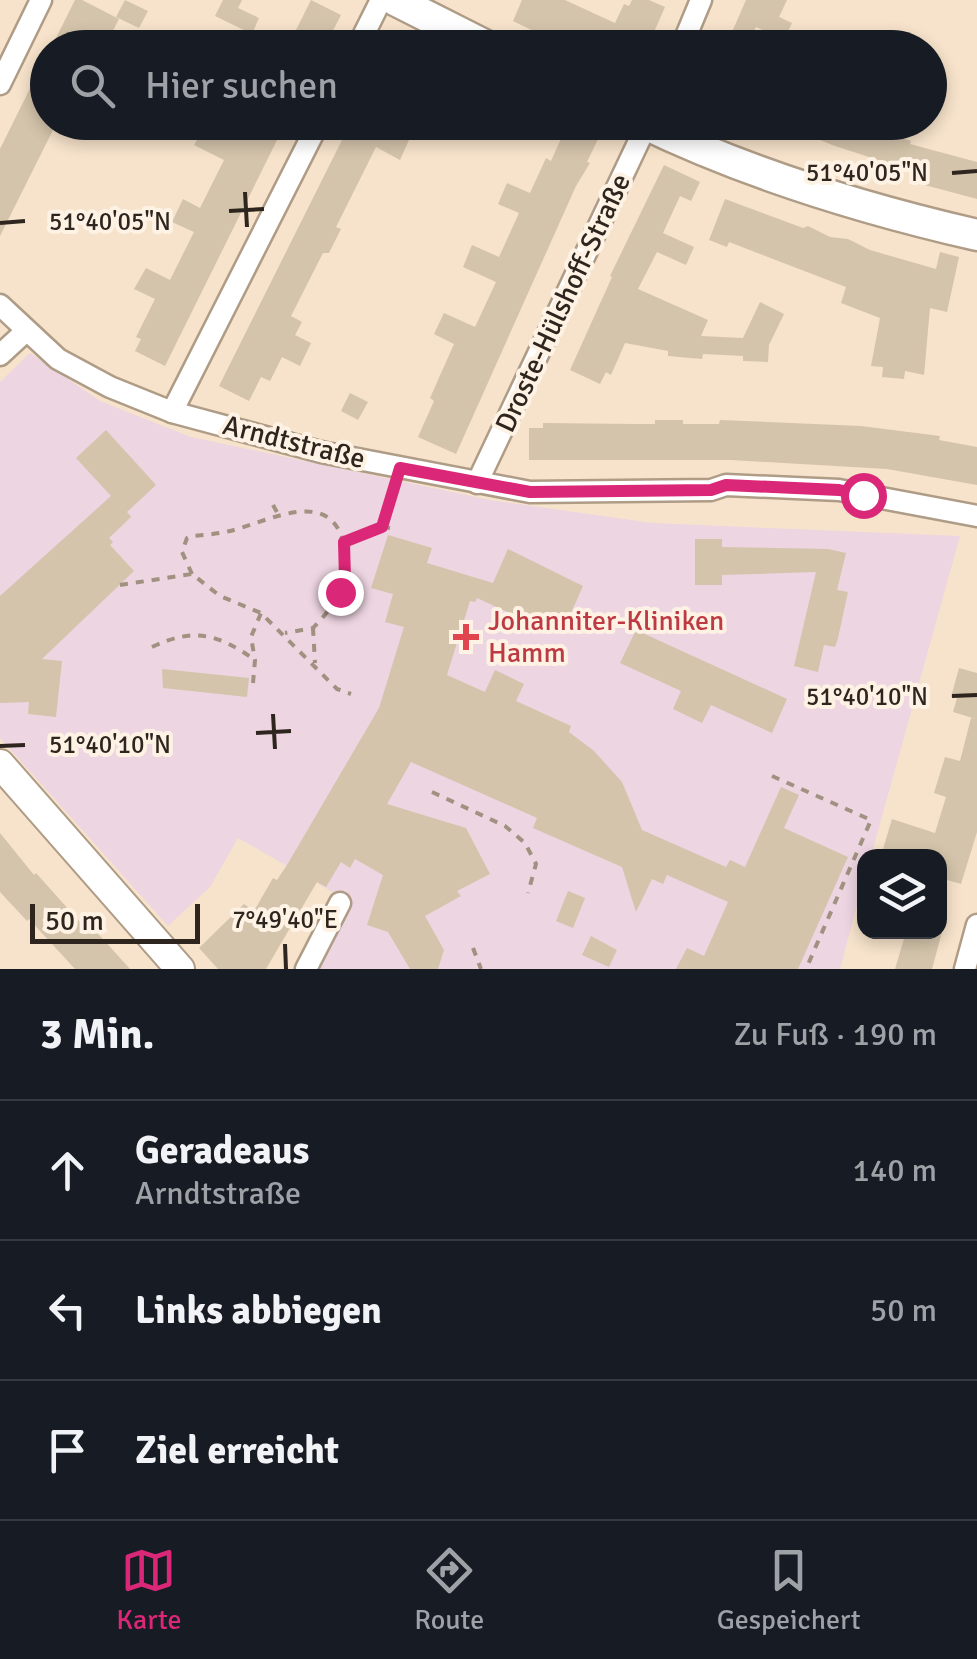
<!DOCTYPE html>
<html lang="de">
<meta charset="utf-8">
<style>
:root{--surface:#171b24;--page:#20242c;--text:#f1f3f6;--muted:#9ea1a6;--line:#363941;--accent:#db2777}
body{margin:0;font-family:Signika,sans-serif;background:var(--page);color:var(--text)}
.controls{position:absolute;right:30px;bottom:30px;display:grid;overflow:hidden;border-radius:20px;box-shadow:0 5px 15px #0003}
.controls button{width:90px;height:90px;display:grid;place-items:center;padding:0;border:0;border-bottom:2px solid var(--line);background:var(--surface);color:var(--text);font:50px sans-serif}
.scale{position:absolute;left:30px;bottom:25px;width:170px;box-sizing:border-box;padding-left:10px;border:5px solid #2e261e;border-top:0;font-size:28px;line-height:35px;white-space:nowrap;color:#2e261e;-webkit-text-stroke:8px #fef2e4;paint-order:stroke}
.stop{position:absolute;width:30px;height:30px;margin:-22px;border:8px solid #db2777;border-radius:50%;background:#fff}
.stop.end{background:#db2777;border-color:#fff;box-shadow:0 2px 10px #0008}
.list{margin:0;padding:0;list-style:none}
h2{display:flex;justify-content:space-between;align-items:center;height:130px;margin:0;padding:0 40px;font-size:42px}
h2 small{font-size:32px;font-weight:400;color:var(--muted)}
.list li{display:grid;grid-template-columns:65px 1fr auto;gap:30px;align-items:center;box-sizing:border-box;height:140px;padding:0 40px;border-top:2px solid var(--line)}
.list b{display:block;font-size:38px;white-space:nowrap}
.list p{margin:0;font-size:32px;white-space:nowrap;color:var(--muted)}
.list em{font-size:32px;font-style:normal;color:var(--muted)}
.icon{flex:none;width:55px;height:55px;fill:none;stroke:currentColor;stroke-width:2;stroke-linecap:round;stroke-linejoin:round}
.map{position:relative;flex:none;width:977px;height:969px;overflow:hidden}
.search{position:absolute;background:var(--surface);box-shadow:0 5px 15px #0003;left:30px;right:30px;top:30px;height:110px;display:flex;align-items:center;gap:25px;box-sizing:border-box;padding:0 35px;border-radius:55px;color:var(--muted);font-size:38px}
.sheet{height:550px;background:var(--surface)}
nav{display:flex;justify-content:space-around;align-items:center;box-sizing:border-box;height:140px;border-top:2px solid var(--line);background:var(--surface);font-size:28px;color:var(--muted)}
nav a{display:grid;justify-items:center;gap:5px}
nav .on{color:var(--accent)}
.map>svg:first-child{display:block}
.medical{fill:#edd5e1}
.building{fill:#d4c4ab}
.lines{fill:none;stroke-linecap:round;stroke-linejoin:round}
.street-casing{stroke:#af9c86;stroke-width:25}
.secondary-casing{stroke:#af9c86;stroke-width:32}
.primary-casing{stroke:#af9c86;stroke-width:35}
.path{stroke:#a09180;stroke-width:4;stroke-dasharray:8 8;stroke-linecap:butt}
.street{stroke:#fff;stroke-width:20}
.secondary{stroke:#fff;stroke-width:28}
.primary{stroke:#fff;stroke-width:30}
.route{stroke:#db2777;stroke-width:12}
.ticks{fill:none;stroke:#2e261e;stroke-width:4}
.health-dot{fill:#e0444e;stroke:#fef2e4;stroke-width:4}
.labels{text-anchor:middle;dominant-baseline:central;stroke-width:8;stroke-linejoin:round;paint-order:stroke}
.street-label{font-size:28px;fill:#2e261e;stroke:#fef2e4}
.health-label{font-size:28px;fill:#be3a42;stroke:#fef2e4;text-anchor:start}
.ticks-label{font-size:25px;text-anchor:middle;fill:#2e261e;stroke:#fef2e4;stroke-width:8;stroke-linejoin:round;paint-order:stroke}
</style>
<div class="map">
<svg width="977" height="969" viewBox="0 0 977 969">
<rect width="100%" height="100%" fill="#f7e3cb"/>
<polygon class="medical" points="30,353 100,401 191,437 490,500 652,523 960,536 871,856 864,856 864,879 840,969 318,969 352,903 238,838 210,887 168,926 0,738 0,382"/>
<g class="building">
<polygon points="75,0 82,0 119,19 104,48 51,48"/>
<polygon points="125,0 148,11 139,28 116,17"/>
<polygon points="223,0 242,0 238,8 259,18 252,34 215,16"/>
<polygon points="311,0 341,15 324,48 287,48"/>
<polygon points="522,0 565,0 615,23 624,4 629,6 632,0 649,0 665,7 647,48 621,48 605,41 602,48 568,48 513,21"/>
<polygon points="746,0 787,0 779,17 792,23 784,40 756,27 746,48 725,48"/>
<polygon points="48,52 48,122 57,122 0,236 0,149"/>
<polygon points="176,122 286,122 165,366 135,351 141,339 136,337 155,299 134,289 146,268 170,280 194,232 172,222 183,199 200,208 224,160 194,145 200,135"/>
<polygon points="351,122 397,122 392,132 409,140 400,160 376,147 336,227 341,229 329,253 323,253 291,316 302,322 295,335 311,343 300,366 282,357 270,381 261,377 249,401 219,386"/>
<polygon points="778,122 856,122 911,141 910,144 977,162 977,199 921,184 924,175 832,145"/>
<polygon points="568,123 599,137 587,162 590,163 576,186 456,454 418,437 434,401 430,398 454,344 434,334 444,313 475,327 496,282 463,267 472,245 499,257 519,213 498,204 507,183 530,193 546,158 551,161"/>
<polygon points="664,165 700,182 691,201 680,196 663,233 694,247 686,265 657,252 638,289 708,320 701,336 743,338 760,302 784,314 769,345 768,362 743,361 743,356 703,354 702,359 668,356 668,351 625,343 611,375 606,372 600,384 570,370 612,277 610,276"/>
<polygon points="725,199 803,228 808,226 830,237 848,239 870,250 936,269 940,252 959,257 947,312 930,308 924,375 905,371 904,379 882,377 883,367 871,366 880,318 841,303 846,287 729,242 727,247 709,240"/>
<polygon points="350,393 368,402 358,420 341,411"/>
<polygon points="655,420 683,420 683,424 719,424 720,420 861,426 940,436 939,440 977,447 977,485 887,469 731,460 529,460 529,428 543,428 543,423 638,424 655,424"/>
<polygon points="106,430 156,485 127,512 131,517 109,538 113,542 110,545 134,571 42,659 62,661 56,717 28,714 29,702 0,703 0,596 111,496 76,458"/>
<polygon points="388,535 432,548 427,563 493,583 508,549 583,586 562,633 546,626 544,629 477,598 475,602 470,601 447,675 485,692 495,670 524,684 516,701 571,726 569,732 594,751 622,782 642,830 726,867 730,860 745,867 781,787 799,795 784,828 848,857 798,969 676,969 687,948 704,956 728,902 667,875 663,884 652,879 636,912 622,867 533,828 537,818 411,762 387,804 466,828 490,874 457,891 461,896 425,916 444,950 438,969 410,969 388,932 367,925 383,875 355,859 350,868 341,862 326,887 317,882 266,969 218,969 199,948 244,904 254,911 273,878 277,880 287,865 379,708 404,627 385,622 393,594 371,588"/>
<polygon points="695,539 722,539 722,547 828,549 846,553 837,590 848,592 838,638 835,647 824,645 818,672 794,666 816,572 722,575 722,585 695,585"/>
<polygon points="636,630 787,699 772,733 711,705 702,723 673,709 681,691 620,663"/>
<polygon points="959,668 977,673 977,832 961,884 940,878 940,856 908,856 883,849 892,819 935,833 946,797 934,793 945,757 960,761 971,718 976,719 953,712 957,698 951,697"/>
<polygon points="162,669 249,678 247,697 163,688"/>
<polygon points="0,833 34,875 36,873 88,931 92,927 130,969 75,969 29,919 27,921 0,892"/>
<polygon points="568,891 585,898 573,928 556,921"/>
<polygon points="906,932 942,932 932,969 895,969"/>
<polygon points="591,936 617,950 609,967 582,955"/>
</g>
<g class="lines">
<defs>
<g id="street">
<polyline points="357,48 381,0"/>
<polyline points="681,48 701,0"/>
<polyline points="0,84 41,0"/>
<polyline points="0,305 58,359 110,387 172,412 321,452 530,492 711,490 726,485 839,490 977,516"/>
<polyline points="0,355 26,331"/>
<polyline points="172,412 319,122"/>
<polyline points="477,483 648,122"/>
<polyline points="306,969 340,903"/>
<polyline points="965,969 977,925"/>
</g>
<polyline id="secondary" points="0,764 180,969"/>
<g id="primary">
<polyline points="395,0 490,48"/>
<path d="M641,122C746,173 864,209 977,235"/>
</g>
</defs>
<use href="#street" class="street-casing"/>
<use href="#secondary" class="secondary-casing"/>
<use href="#primary" class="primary-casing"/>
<g class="path">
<polyline points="273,505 278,514"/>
<polyline points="390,528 382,527 394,487"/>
<polyline points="345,541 382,527"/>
<path d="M192,574L182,552L187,538L191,536C204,535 217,534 230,531C268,522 336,482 345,552C349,583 334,607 313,628L285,633"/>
<polyline points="120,585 192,574 220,596 261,613 337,689 351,694"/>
<polyline points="313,628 315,663"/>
<path d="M152,647C194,627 218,634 255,660"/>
<polyline points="253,683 255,660 251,637 261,613"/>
<polyline points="772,776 871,820 806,969"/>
<polyline points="432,792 505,826 525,843 536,864 528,893"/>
<polyline points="473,948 481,969"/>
</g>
<use href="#street" class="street"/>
<use href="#secondary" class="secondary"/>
<use href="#primary" class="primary"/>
</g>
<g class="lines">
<polyline class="route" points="340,592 345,579 344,542 382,527 400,468 530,492 711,490 726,485 839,490 863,495"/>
</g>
<path class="ticks" d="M952,173L977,171M245,192L247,227M229,211L264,209M0,223L25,221M952,696L977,695M273,714L275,749M256,733L291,731M0,746L25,745M285,944L286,969"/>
<path class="health-dot" d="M461 622h10v10h10v10h-10v10h-10v-10h-10v-10h10z"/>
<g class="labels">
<g class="street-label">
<text transform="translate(563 303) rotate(-65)">Droste-Hülshoff-Straße</text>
<text transform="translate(294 442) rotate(14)">Arndtstraße</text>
</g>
<g class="health-label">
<text x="488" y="621">Johanniter-Kliniken<tspan x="488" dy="32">Hamm</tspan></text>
</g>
</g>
<g class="ticks-label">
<text x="867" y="181">51°40'05"N</text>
<text x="110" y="230">51°40'05"N</text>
<text x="867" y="705">51°40'10"N</text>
<text x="110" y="753">51°40'10"N</text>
<text x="285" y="928">7°49'40"E</text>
</g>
</svg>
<div class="controls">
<button><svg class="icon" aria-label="layers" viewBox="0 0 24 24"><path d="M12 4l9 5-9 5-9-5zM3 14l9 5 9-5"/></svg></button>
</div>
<div class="scale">50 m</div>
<div class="stop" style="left:863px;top:495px"></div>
<div class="stop end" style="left:340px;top:592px"></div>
<div class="search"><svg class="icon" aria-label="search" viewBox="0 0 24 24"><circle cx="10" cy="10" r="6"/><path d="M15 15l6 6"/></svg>Hier suchen</div>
</div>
<section class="sheet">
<h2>3 Min.<small>Zu Fuß · 190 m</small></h2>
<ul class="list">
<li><svg class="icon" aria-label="ahead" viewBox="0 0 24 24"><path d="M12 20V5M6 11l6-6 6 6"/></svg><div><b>Geradeaus</b><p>Arndtstraße</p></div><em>140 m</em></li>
<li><svg class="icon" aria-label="left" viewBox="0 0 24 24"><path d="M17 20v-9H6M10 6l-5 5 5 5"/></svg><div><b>Links abbiegen</b></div><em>50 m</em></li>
<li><svg class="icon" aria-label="arrive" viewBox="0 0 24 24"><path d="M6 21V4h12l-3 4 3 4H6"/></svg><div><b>Ziel erreicht</b></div></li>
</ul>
</section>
<nav>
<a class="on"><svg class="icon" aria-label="map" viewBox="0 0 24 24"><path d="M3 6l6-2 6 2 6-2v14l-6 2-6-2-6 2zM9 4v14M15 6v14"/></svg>Karte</a>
<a><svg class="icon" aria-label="directions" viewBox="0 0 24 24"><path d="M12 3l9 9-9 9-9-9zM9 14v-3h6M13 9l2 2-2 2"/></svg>Route</a>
<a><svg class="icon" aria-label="saved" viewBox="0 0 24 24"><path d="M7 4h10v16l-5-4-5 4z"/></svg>Gespeichert</a>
</nav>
